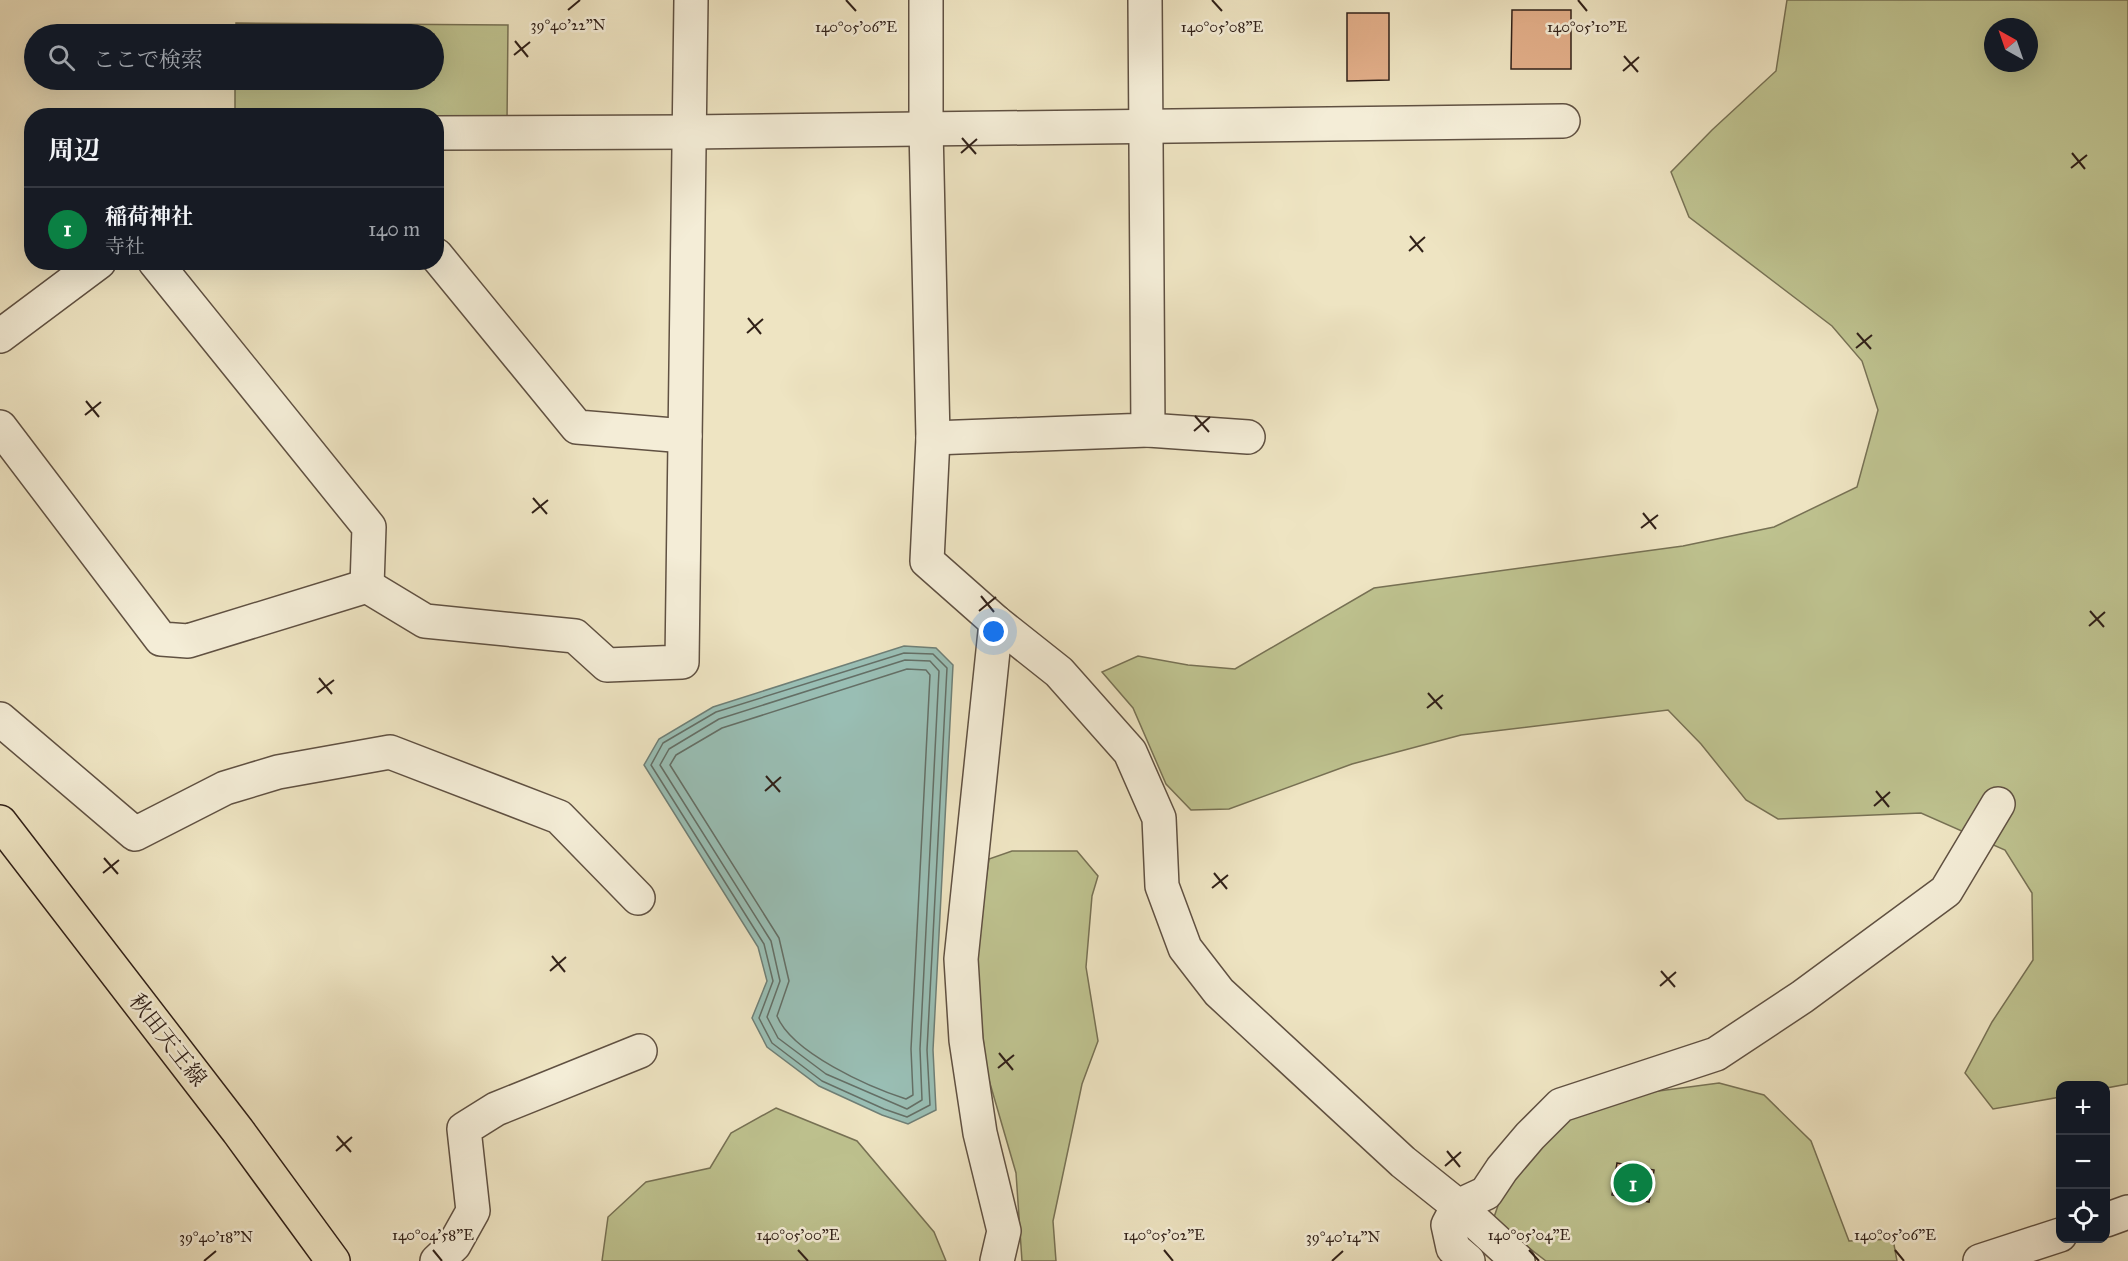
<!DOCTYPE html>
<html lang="ja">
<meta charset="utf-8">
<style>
:root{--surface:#171b24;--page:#20242c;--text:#f1f3f6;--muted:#9ea1a6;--line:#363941;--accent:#0b8043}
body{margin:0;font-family:"IM FELL Great Primer","Noto Serif JP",serif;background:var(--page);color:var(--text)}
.controls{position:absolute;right:18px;bottom:18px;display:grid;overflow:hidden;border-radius:12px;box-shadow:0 6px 24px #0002}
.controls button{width:54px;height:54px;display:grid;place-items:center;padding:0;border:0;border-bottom:2px solid var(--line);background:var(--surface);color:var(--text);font:30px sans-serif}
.compass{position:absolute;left:1984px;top:18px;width:54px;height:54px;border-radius:50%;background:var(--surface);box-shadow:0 6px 24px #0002;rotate:320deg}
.you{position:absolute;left:994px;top:632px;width:21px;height:21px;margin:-15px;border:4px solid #fff;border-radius:50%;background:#1a73e8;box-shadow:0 0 0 9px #1a73e833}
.badge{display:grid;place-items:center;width:39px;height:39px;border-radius:50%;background:var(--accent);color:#fff;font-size:20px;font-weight:700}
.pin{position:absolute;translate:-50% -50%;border:3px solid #fff;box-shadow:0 2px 6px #0006}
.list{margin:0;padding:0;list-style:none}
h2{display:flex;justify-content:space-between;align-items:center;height:78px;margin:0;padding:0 24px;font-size:26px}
h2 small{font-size:20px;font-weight:400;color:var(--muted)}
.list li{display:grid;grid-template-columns:39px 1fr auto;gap:18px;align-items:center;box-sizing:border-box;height:84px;padding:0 24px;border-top:2px solid var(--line)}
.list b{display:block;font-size:22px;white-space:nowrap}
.list p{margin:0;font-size:20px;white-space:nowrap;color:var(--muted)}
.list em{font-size:20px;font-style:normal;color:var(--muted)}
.icon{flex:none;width:33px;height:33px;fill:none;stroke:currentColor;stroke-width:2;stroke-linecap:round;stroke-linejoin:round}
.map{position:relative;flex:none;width:2128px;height:1261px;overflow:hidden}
.search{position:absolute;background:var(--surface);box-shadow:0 6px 24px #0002;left:24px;top:24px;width:420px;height:66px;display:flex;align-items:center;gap:15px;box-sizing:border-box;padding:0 21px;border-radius:33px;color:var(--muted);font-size:22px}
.panel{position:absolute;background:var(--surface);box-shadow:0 6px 24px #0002;left:24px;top:108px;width:420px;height:162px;border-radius:24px}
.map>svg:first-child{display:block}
.green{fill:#bec28f;stroke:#777154;stroke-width:1.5;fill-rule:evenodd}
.water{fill:#99beb4;stroke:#6f7f76;stroke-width:1.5}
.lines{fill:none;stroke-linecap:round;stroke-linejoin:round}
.shore{stroke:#646f66;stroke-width:1.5}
.building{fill:#e2ae89;stroke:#302018;stroke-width:1.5}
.street-casing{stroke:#605142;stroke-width:36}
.primary-casing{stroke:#302018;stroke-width:36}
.street{stroke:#f4edd7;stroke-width:33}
.primary{stroke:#eee4c2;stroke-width:33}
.ticks{fill:none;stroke:#302018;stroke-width:2}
.labels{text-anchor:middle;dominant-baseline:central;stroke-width:5;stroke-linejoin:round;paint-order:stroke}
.street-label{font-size:22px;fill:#302018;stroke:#f4edd7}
.ticks-label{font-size:15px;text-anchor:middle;fill:#302018;stroke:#f4edd7;stroke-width:5;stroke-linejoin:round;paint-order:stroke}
</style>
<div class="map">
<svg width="2128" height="1261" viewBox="0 0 2128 1261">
<rect width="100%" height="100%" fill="#eee4c2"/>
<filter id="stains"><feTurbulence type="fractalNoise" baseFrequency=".00333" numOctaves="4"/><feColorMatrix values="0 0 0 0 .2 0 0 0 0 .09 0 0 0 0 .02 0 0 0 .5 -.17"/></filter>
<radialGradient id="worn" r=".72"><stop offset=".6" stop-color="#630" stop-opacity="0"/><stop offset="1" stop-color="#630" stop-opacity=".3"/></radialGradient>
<g class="green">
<path d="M1787,0H2128V1084L2106,1088V1086H2060V1097L1993,1109L1965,1073L1992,1022L2033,960L2032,893L2005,850L1921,813L1778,819L1746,800L1701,744L1668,710L1461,735L1352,764L1229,809L1191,810L1166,784L1133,708L1102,672L1138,656L1188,665L1235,669L1374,588L1683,546L1774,527L1857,487L1878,410L1862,361L1832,326L1689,217L1671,172L1712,130L1776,71ZM1993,27H2029V63H1993Z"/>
<polygon points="236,23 508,25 507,121 437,121 436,116 235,116 235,80 434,80 434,34 236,34"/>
<polygon points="1012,851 1077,851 1098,876 1092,896 1086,967 1098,1041 1082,1084 1053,1221 1056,1261 1022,1261 1016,1173 987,1073 974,961 989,859"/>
<polygon points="1719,1083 1764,1095 1811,1141 1849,1241 1893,1239 1897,1261 1546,1261 1493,1220 1510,1171 1566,1120 1621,1096"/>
<polygon points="776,1108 857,1141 934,1232 946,1261 602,1261 608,1217 646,1182 710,1168 731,1133"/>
</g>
<polygon class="water" points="904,646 936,648 953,665 933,1050 936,1110 908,1124 882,1115 819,1086 767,1047 752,1018 767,981 758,947 644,765 659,739 713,707"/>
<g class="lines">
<g class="shore">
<polygon points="904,653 933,654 947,668 927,1050 930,1105 907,1117 884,1109 822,1081 772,1043 759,1018 773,981 764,944 651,765 663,743 716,712"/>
<polygon points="905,660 930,661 939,671 920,1049 922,1100 907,1109 826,1074 778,1038 767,1017 780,981 771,941 660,765 669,749 719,719"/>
<path d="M907,669L926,670L930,675L911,1049L913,1095L906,1099C869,1087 792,1053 777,1016L789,981L779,938L670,765L676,755L722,728Z"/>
</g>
</g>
<g class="building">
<polygon points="1512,10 1571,10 1571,69 1511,69"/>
<polygon points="1347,13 1389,13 1389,80 1347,81"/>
<polygon points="1617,1163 1654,1170 1649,1202 1612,1195"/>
</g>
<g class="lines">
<defs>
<g id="street">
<polyline points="926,0 926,128 933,438 927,561 996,622 1059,672 1130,752 1159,818 1162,886 1185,948 1219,992 1403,1162 1458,1206 1518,1261"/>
<polyline points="436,133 690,132 1563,121"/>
<polyline points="436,255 577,427 685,436"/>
<polyline points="155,262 369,527 367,586"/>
<polyline points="0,336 99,262"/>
<polyline points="0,427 161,639 188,641 367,586 425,621 575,636 607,665 682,662 691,0"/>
<polyline points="1148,430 1248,437"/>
<polyline points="933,438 1148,430 1145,0"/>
<polyline points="996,622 961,959 966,1040 980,1133 1004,1231 997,1261"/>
<polyline points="0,719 135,834 225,788 278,772 390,752 559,817 638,898"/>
<polyline points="2106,1220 2128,1212"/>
<polyline points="437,1261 454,1245 473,1211 464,1129 496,1109 640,1051"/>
<polyline points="1468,1261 1453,1248 1448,1225 1458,1206 1486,1193 1502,1169 1530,1136 1561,1105 1716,1054 1802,997 1946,891 1998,804"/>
<polyline points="1980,1261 2060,1235"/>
</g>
<polyline id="primary" points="0,822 238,1131 333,1261"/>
</defs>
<use href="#street" class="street-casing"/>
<use href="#primary" class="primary-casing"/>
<use href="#street" class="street"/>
<use href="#primary" class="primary"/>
</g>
<path class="ticks" d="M846,0L856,11M1212,0L1222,11M1578,0L1587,11M568,10L580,0M515,41L528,57M514,55L530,42M1624,56L1638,72M1623,71L1639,57M962,138L976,154M961,153L977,139M2072,153L2085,169M2071,168L2087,155M1410,236L1423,252M1409,251L1425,237M748,318L761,334M747,333L763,319M1857,333L1871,349M1856,348L1872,335M86,401L99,417M85,415L101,402M1195,416L1209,432M1194,431L1210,417M533,498L547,514M532,513L548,500M1643,513L1656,529M1641,528L1658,515M981,596L994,612M979,611L996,597M2090,611L2104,627M2089,626L2105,612M319,678L332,694M317,693L334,680M1428,693L1442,709M1427,708L1443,695M766,776L780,792M765,791L781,777M1876,791L1889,807M1874,806L1890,792M104,858L118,874M103,873L119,860M1214,873L1227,889M1212,888L1228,875M552,956L565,972M550,971L566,957M1661,971L1675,987M1660,986L1676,972M999,1053L1013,1070M998,1068L1014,1055M337,1136L351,1152M336,1151L352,1137M1447,1151L1460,1167M1445,1166L1461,1152M433,1250L442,1261M798,1250L808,1261M1164,1250L1173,1261M1529,1250L1539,1261M1895,1250L1904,1261M204,1261L216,1251M1332,1261L1343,1251"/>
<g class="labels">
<g class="street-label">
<text transform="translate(168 1040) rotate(52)">秋田天王線</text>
</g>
</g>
<g class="ticks-label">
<text x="568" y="30">39°40'22"N</text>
<text x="1222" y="32">140°05'08"E</text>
<text x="856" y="32">140°05'06"E</text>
<text x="1587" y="32">140°05'10"E</text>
<text x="433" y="1240">140°04'58"E</text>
<text x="798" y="1240">140°05'00"E</text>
<text x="1164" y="1240">140°05'02"E</text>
<text x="1529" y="1240">140°05'04"E</text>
<text x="1895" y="1240">140°05'06"E</text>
<text x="216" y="1242">39°40'18"N</text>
<text x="1343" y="1242">39°40'14"N</text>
</g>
<rect width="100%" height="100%" filter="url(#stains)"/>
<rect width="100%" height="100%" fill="url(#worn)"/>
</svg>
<div class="controls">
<button>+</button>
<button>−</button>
<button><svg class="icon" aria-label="locate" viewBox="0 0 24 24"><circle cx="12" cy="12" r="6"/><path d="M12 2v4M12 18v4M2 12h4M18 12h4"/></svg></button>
</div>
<svg class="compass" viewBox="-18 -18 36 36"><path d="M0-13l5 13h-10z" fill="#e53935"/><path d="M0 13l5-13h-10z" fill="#9ea1a6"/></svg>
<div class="you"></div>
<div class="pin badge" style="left:1633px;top:1183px">1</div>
<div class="search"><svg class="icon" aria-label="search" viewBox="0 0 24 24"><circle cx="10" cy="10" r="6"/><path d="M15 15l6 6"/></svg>ここで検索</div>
<section class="panel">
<h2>周辺<small></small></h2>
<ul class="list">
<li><span class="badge">1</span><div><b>稲荷神社</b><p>寺社</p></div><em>140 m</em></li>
</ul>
</section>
</div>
